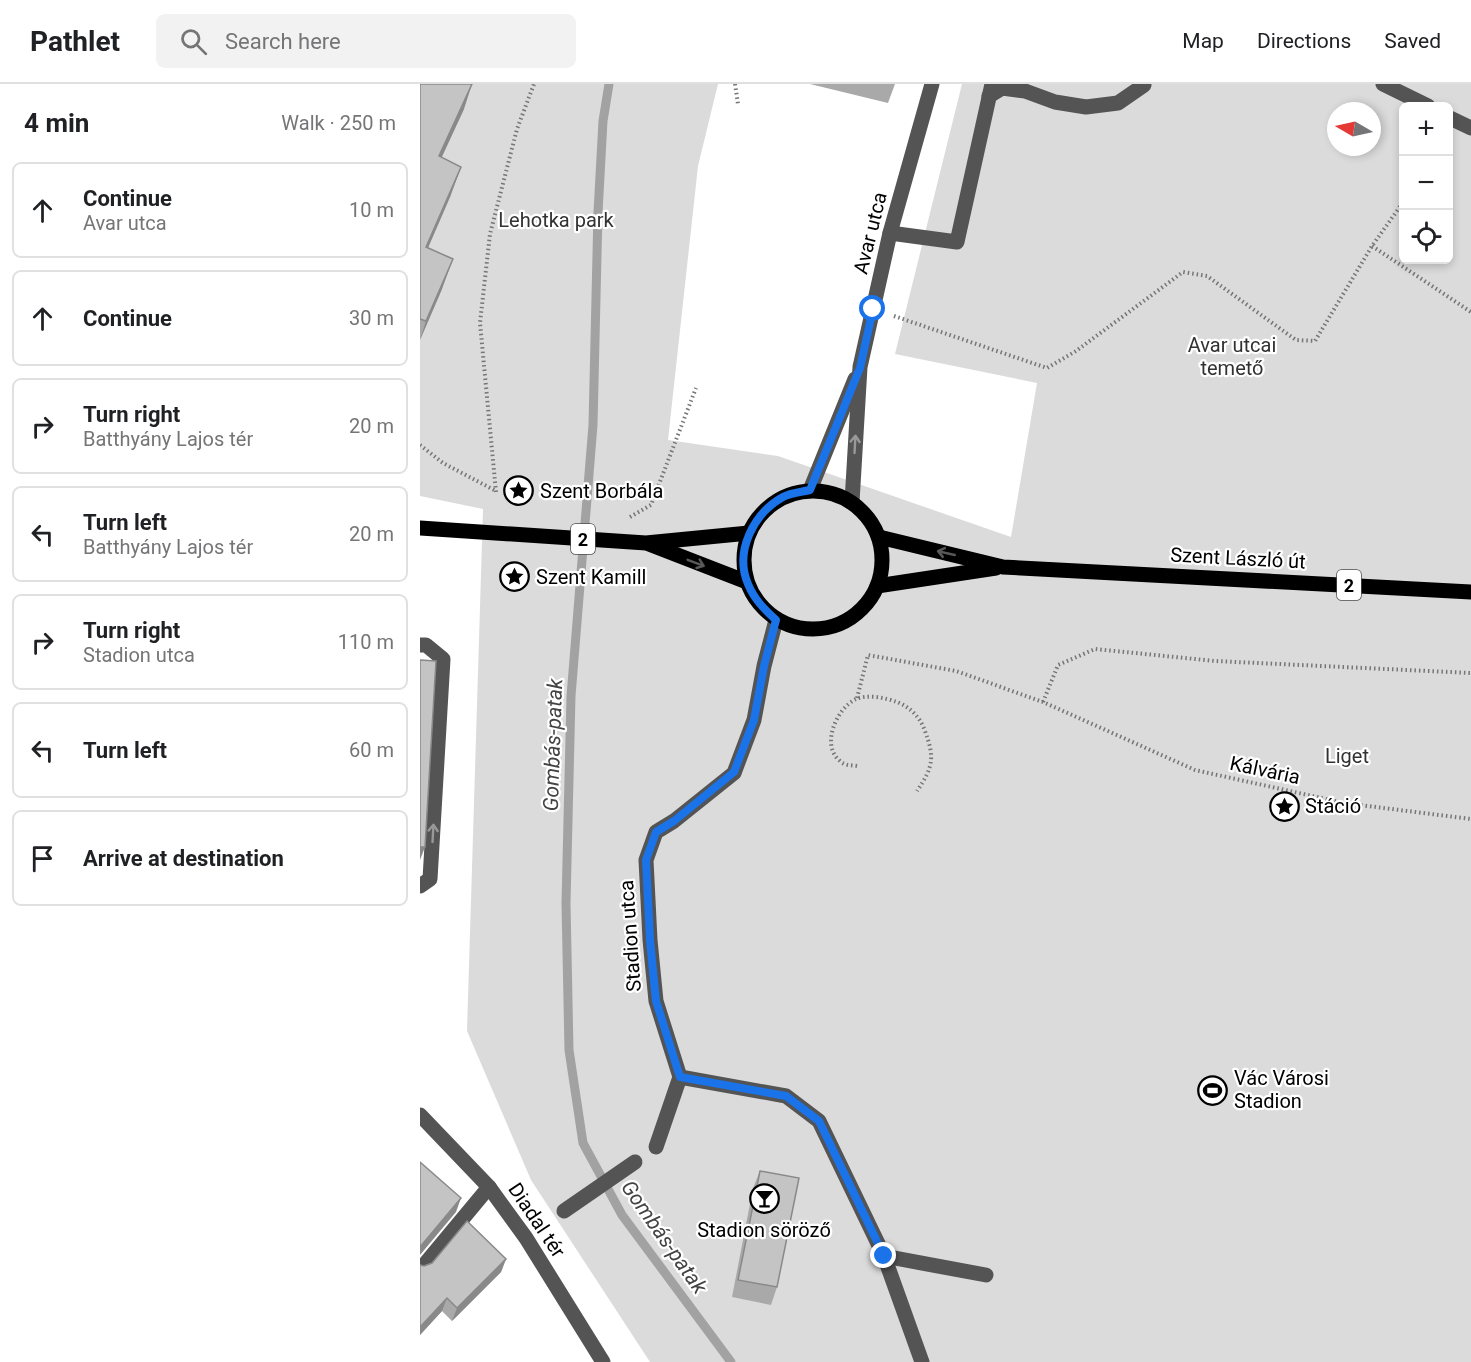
<!DOCTYPE html>
<meta charset="utf-8">
<style>
:root{--surface:#fff;--page:#f2f2f2;--text:#202124;--muted:#757577;--line:#e0e0e0}
body{margin:0;font-family:Roboto,sans-serif;background:var(--page);color:var(--text)}
.controls{position:absolute;right:18px;top:18px;display:grid;overflow:hidden;border-radius:9px;box-shadow:0 3px 9px #0003}
.controls button{width:54px;height:54px;display:grid;place-items:center;padding:0;border:0;border-bottom:2px solid var(--line);background:var(--surface);color:var(--text);font:30px sans-serif}
.compass{position:absolute;left:907px;top:18px;width:54px;height:54px;border-radius:50%;background:var(--surface);box-shadow:0 3px 9px #0003;rotate:279deg}
.stop{position:absolute;width:18px;height:18px;margin:-14px;border:4px solid #1a73e8;border-radius:50%;background:#fff}
.stop.end{background:#1a73e8;border-color:#fff;box-shadow:0 2px 6px #0008}
.list{margin:0;padding:0;list-style:none}
h2{display:flex;justify-content:space-between;align-items:center;height:78px;margin:0;padding:0 24px;font-size:26px}
h2 small{font-size:20px;font-weight:400;color:var(--muted)}
.list li{display:grid;grid-template-columns:39px 1fr auto;gap:18px;align-items:center;box-sizing:border-box;height:96px;margin:0 12px 12px;padding:0 12px;border:2px solid var(--line);border-radius:9px}
.list b{display:block;font-size:22px;white-space:nowrap}
.list p{margin:0;font-size:20px;white-space:nowrap;color:var(--muted)}
.list em{font-size:20px;font-style:normal;color:var(--muted)}
.icon{flex:none;width:33px;height:33px;fill:none;stroke:currentColor;stroke-width:2;stroke-linecap:round;stroke-linejoin:round}
.map{position:relative;flex:none;width:1051px;height:1278px;overflow:hidden}
header{display:flex;align-items:center;gap:36px;box-sizing:border-box;height:84px;padding:0 30px;background:var(--surface);border-bottom:2px solid var(--line)}
header strong{font-size:28px}
nav{display:flex;gap:33px;margin-inline-start:auto;font-size:21px}
.search{width:420px;height:54px;background:var(--page);display:flex;align-items:center;gap:15px;box-sizing:border-box;padding:0 21px;border-radius:9px;color:var(--muted);font-size:22px}
main{display:flex}
aside{flex:1;background:var(--surface)}
.map>svg:first-child{display:block}
.green{fill:#dbdbdb;fill-rule:evenodd}
.lines{fill:none;stroke-linecap:round;stroke-linejoin:round}
.stream{stroke:#a2a2a2;stroke-width:9}
.path{stroke:#767676;stroke-width:4;stroke-dasharray:1.5 3;stroke-linecap:butt}
.minor{stroke:#545454;stroke-width:15}
.major{stroke:#000;stroke-width:15}
.wall{fill:#a9a9a9}
.shaded-wall{fill:#898989}
.building{fill:#c4c4c4;stroke:#898989;stroke-width:1.5}
.oneway{stroke:#989898}
.oneway2{stroke:#595959}
.route{stroke:#1a73e8;stroke-width:8}
.labels{text-anchor:middle;dominant-baseline:central;stroke-width:4.5;stroke-linejoin:round;paint-order:stroke}
.shield{fill:#fff;stroke:#4c4c4c;stroke-width:1.5}
.shield-label{font-size:18px;font-weight:bold;fill:#000}
.park-label{font-size:20px;fill:#323232;stroke:#fff}
.street-label{font-size:20px;fill:#000;stroke:#fff}
.poi-label{font-size:20px;fill:#000;stroke:#fff;text-anchor:start}
.water-label{font-size:21px;font-style:italic;fill:#434343;stroke:#fff}
</style>
<header>
<strong>Pathlet</strong>
<div class="search"><svg class="icon" aria-label="search" viewBox="0 0 24 24"><circle cx="10" cy="10" r="6"/><path d="M15 15l6 6"/></svg>Search here</div>
<nav><a>Map</a><a>Directions</a><a>Saved</a></nav>
</header>
<main>
<aside>
<h2>4 min<small>Walk · 250 m</small></h2>
<ul class="list">
<li><svg class="icon" aria-label="ahead" viewBox="0 0 24 24"><path d="M12 20V5M6 11l6-6 6 6"/></svg><div><b>Continue</b><p>Avar utca</p></div><em>10 m</em></li>
<li><svg class="icon" aria-label="ahead" viewBox="0 0 24 24"><path d="M12 20V5M6 11l6-6 6 6"/></svg><div><b>Continue</b></div><em>30 m</em></li>
<li><svg class="icon" aria-label="right" viewBox="0 0 24 24"><path d="M7 20v-9h11M14 6l5 5-5 5"/></svg><div><b>Turn right</b><p>Batthyány Lajos tér</p></div><em>20 m</em></li>
<li><svg class="icon" aria-label="left" viewBox="0 0 24 24"><path d="M17 20v-9H6M10 6l-5 5 5 5"/></svg><div><b>Turn left</b><p>Batthyány Lajos tér</p></div><em>20 m</em></li>
<li><svg class="icon" aria-label="right" viewBox="0 0 24 24"><path d="M7 20v-9h11M14 6l5 5-5 5"/></svg><div><b>Turn right</b><p>Stadion utca</p></div><em>110 m</em></li>
<li><svg class="icon" aria-label="left" viewBox="0 0 24 24"><path d="M17 20v-9H6M10 6l-5 5 5 5"/></svg><div><b>Turn left</b></div><em>60 m</em></li>
<li><svg class="icon" aria-label="arrive" viewBox="0 0 24 24"><path d="M6 21V4h12l-3 4 3 4H6"/></svg><div><b>Arrive at destination</b></div></li>
</ul>
</aside>
<div class="map">
<svg width="1051" height="1278" viewBox="0 0 1051 1278">
<rect width="100%" height="100%" fill="#fff"/>
<path class="green" d="M0,0H298L278,82L248,356L358,372L591,453L617,299L475,270L542,0H1051V1278H230L111,1096L47,947L63,425L0,412ZM984,22H1028V176H984ZM916,27H952V63H916Z"/>
<g class="lines">
<polyline class="stream" points="189,0 183,37 178,128 173,341 151,612 146,819 149,966 163,1059 202,1131 311,1278"/>
<g class="path">
<polyline points="315,0 318,20"/>
<polyline points="952,162 1051,228"/>
<polyline points="474,232 627,284 656,267 763,188 787,192 876,256 895,257 952,162 984,117"/>
<polyline points="0,361 23,379 76,407"/>
<polyline points="76,408 60,239 70,150 97,45 114,0"/>
<polyline points="210,433 231,421 276,304"/>
<polyline points="437,614 448,571 536,587 623,618 775,686 924,719 1051,735"/>
<polyline points="623,618 638,581 675,565 795,577 1051,589"/>
<path d="M437,682C431,681 425,682 420,677C400,661 417,624 436,615C448,610 466,614 477,618C490,623 500,633 505,647C515,674 513,683 497,707"/>
</g>
<g class="minor">
<polyline points="963,0 1008,22"/>
<polyline points="569,12 582,4 605,7 635,18 666,23 698,19 724,1"/>
<polyline points="1028,33 1051,44"/>
<polyline points="470,149 537,158 572,0"/>
<polyline points="390,406 435,295"/>
<polyline points="432,418 440,283 470,149 512,0"/>
<polyline points="0,561 6,561 23,575 10,795 0,802"/>
<polyline points="260,993 236,917 230,856 226,776 236,748 254,737 314,689 334,636 344,582 356,536"/>
<polyline points="260,993 366,1012 399,1037 464,1172 502,1278"/>
<polyline points="0,1031 69,1103 106,1154 183,1278"/>
<polyline points="236,1063 260,993"/>
<polyline points="144,1127 215,1078"/>
<polyline points="464,1172 566,1191"/>
<polyline points="0,1186 69,1103"/>
</g>
<g class="major">
<circle cx="393" cy="476" r="69"/>
<polyline points="0,444 226,459 329,449"/>
<polyline points="459,453 583,483 1051,508"/>
<polyline points="229,460 327,498"/>
<polyline points="457,502 576,484"/>
</g>
</g>
<g class="wall">
<polygon points="0,0 44,25 21,74 41,83 30,113 8,164 22,205 0,256"/>
<polygon points="390,0 475,0 468,19"/>
<polygon points="340,1087 357,1203 351,1221 312,1213 333,1104"/>
<polygon points="86,1175 81,1188 32,1237 22,1227 0,1251 0,1181 4,1182"/>
</g>
<g class="shaded-wall">
<polygon points="52,0 44,25 8,103 19,72"/>
<polygon points="41,83 30,113 0,182 6,163"/>
<polygon points="33,175 22,205 0,256 6,237"/>
<polygon points="0,763 5,763 0,776"/>
<polygon points="41,1114 36,1128 0,1171 0,1163"/>
<polygon points="86,1175 81,1188 32,1237 37,1224"/>
<polygon points="27,1214 22,1227 0,1251 0,1243"/>
</g>
<g class="building">
<polygon points="0,0 52,0 19,72 41,83 6,163 33,175 6,237 0,235"/>
<polygon points="0,576 16,577 5,763 0,763"/>
<polygon points="0,1078 41,1114 0,1163"/>
<polygon points="340,1087 379,1094 357,1203 318,1196"/>
<polygon points="47,1137 86,1175 37,1224 27,1214 0,1243 0,1181 4,1182 12,1179"/>
</g>
<defs><path id="oneway-shaft" d="M-6 0H5M1.5-3L5.5 0L1.5 3" fill="none" stroke-width="1.6" stroke-linecap="round" stroke-linejoin="round" transform="scale(1.5)"/></defs>
<g class="oneway">
<use href="#oneway-shaft" transform="translate(435 360) rotate(-87)"/>
<use href="#oneway-shaft" transform="translate(13 749) rotate(-87)"/>
</g>
<g class="oneway2">
<use href="#oneway-shaft" transform="translate(526 469) rotate(-167)"/>
<use href="#oneway-shaft" transform="translate(276 479) rotate(21)"/>
</g>
<g class="lines">
<path class="route" d="M453,225L440,284L390,406C381,408 370,409 363,413C334,429 314,467 328,500C334,515 344,525 356,536L344,582L334,636L314,688L254,737L236,748L226,776L230,856L236,917L260,993L366,1012L399,1037L464,1172"/>
</g>
<defs>
<symbol id="sight-ring" viewBox="-11 -11 22 22"><circle r="9.5" fill="#fff" stroke="#000" stroke-width="1.5"/><path d="M0-6L1.8-2.2L6-1.7L2.9 1.2L3.7 5.4L0 3.3L-3.7 5.4L-2.9 1.2L-6-1.7L-1.8-2.2Z" fill="#000"/></symbol>
<symbol id="stadium-ring" viewBox="-11 -11 22 22"><circle r="9.5" fill="#fff" stroke="#000" stroke-width="1.5"/><path d="M0-5a6.5 5 0 1 0 0 10a6.5 5 0 1 0 0-10ZM-3.5-1.8h7v3.6h-7Z" fill="#000"/></symbol>
<symbol id="bar-ring" viewBox="-11 -11 22 22"><circle r="9.5" fill="#fff" stroke="#000" stroke-width="1.5"/><path d="M-6-5H6L.8 .8V4.5H3.5V6h-7V4.5H-.8V.8Z" fill="#000"/></symbol>
</defs>
<g fill-rule="evenodd">
<use href="#sight-ring" x="82" y="390" width="33" height="33"/>
<use href="#sight-ring" x="78" y="476" width="33" height="33"/>
<use href="#sight-ring" x="848" y="706" width="33" height="33"/>
<use href="#stadium-ring" x="776" y="990" width="33" height="33"/>
<use href="#bar-ring" x="328" y="1098" width="33" height="33"/>
</g>
<g class="labels">
<g class="shield">
<rect x="151" y="440" width="24" height="30" rx="4.5"/>
<rect x="917" y="486" width="24" height="30" rx="4.5"/>
</g>
<g class="shield-label">
<text x="163" y="455">2</text>
<text x="929" y="501">2</text>
</g>
<g class="park-label">
<text x="136" y="136">Lehotka park</text>
<text x="812" y="261">Avar utcai<tspan x="812" dy="23">temető</tspan></text>
<text x="927" y="672">Liget</text>
</g>
<g class="street-label">
<text transform="translate(450 149) rotate(-76)">Avar utca</text>
<text transform="translate(818 474) rotate(3)">Szent László út</text>
<text transform="translate(845 686) rotate(12)">Kálvária</text>
<text transform="translate(210 852) rotate(-94)">Stadion utca</text>
<text transform="translate(117 1136) rotate(56)">Diadal tér</text>
</g>
<g class="poi-label">
<text x="120" y="407">Szent Borbála</text>
<text x="116" y="493">Szent Kamill</text>
<text x="885" y="722">Stáció</text>
<text x="814" y="994">Vác Városi<tspan x="814" dy="23">Stadion</tspan></text>
<text x="344" y="1146" text-anchor="middle">Stadion söröző</text>
</g>
<g class="water-label">
<text transform="translate(133 661) rotate(-88)">Gombás-patak</text>
<text transform="translate(244 1153) rotate(55)">Gombás-patak</text>
</g>
</g>
</svg>
<div class="controls">
<button>+</button>
<button>−</button>
<button><svg class="icon" aria-label="locate" viewBox="0 0 24 24"><circle cx="12" cy="12" r="6"/><path d="M12 2v4M12 18v4M2 12h4M18 12h4"/></svg></button>
</div>
<svg class="compass" viewBox="-18 -18 36 36"><path d="M0-13l5 13h-10z" fill="#e53935"/><path d="M0 13l5-13h-10z" fill="#757577"/></svg>
<div class="stop" style="left:453px;top:225px"></div>
<div class="stop end" style="left:464px;top:1172px"></div>
</div>
</main>
